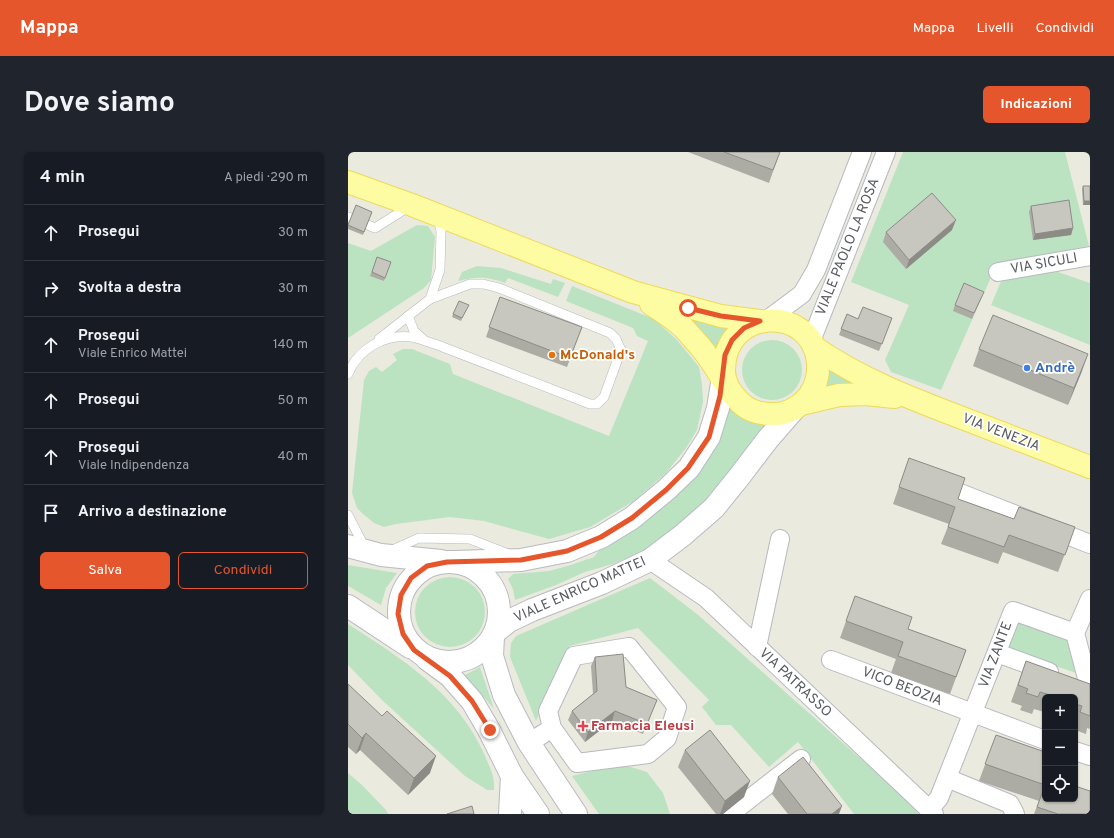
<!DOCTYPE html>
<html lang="it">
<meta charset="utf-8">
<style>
:root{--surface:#171b24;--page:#20242c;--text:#f1f3f6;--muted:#9ea1a6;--line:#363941;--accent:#e5562c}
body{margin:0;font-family:Overpass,sans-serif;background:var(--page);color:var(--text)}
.controls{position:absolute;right:12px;bottom:12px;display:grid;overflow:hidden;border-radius:6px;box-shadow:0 1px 3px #0004}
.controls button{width:36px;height:36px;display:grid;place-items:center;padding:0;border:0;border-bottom:1px solid var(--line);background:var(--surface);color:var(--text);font:20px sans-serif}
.stop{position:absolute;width:12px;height:12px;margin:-9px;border:3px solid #e5562c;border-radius:50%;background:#fff}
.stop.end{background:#e5562c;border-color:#fff;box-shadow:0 1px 4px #0008}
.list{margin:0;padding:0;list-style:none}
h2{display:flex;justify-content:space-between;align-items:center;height:52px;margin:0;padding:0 16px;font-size:17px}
h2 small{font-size:13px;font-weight:400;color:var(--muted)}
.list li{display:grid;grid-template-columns:26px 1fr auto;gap:12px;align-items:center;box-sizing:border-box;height:56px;padding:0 16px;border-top:1px solid var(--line)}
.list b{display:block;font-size:15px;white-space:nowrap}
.list p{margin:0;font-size:13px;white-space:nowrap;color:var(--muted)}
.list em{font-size:13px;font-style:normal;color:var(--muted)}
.actions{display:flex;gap:8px;padding:12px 16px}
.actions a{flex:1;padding:9px 0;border:1px solid var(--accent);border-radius:6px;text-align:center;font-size:14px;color:var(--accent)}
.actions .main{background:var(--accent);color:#fff}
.icon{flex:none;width:22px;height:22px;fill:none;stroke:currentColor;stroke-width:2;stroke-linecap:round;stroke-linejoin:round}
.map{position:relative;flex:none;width:742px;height:662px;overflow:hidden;border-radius:6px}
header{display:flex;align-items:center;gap:24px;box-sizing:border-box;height:56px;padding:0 20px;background:var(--accent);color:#fff}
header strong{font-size:19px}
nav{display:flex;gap:22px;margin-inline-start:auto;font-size:14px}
.intro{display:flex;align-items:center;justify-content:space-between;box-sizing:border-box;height:96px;padding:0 24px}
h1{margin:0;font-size:28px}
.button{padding:10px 18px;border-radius:6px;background:var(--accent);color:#fff;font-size:14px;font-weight:700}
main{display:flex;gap:24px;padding:0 24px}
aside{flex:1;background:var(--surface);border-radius:6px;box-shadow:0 1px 3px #0004}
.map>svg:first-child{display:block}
.green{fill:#bbe3c1}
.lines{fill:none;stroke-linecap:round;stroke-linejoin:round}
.lane-casing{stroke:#b7b9be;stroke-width:10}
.street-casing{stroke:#b7b9be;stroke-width:20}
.secondary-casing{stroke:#b8bac1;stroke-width:24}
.primary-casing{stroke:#eeda56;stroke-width:24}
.lane{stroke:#fff;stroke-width:9}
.street{stroke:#fff;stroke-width:18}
.secondary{stroke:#fff;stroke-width:22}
.primary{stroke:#fdfca2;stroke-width:22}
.wall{fill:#acaba4}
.shaded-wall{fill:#8c8b86}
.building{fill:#c8c7bf;stroke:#8c8b86}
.route{stroke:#e5562c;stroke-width:5}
.food-dot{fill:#e8710a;stroke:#fff;stroke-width:1.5}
.shop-dot{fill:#3f7fe0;stroke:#fff;stroke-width:1.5}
.health-dot{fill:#e0444e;stroke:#fff;stroke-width:1.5}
.labels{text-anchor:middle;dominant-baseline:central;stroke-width:3.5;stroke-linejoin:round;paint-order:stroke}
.street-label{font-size:14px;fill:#585b60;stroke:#fff}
.food-label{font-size:14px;font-weight:bold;fill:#c56008;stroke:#fff;text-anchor:start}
.shop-label{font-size:14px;font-weight:bold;fill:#366cbe;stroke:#fff;text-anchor:start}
.health-label{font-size:14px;font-weight:bold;fill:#be3a42;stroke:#fff;text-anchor:start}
</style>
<header>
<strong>Mappa</strong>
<nav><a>Mappa</a><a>Livelli</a><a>Condividi</a></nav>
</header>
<div class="intro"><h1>Dove siamo</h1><a class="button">Indicazioni</a></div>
<main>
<aside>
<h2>4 min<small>A piedi · 290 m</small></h2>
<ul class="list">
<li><svg class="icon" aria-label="ahead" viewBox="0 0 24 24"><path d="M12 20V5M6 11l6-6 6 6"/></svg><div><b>Prosegui</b></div><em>30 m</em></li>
<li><svg class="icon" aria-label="right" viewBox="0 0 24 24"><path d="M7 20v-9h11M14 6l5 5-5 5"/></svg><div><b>Svolta a destra</b></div><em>30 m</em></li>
<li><svg class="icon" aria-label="ahead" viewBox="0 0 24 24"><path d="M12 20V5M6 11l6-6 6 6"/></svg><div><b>Prosegui</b><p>Viale Enrico Mattei</p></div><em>140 m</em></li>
<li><svg class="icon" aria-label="ahead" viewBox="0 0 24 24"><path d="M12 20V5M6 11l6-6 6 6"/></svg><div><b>Prosegui</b></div><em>50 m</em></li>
<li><svg class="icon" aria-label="ahead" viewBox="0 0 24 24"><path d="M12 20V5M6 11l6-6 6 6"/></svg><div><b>Prosegui</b><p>Viale Indipendenza</p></div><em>40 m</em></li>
<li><svg class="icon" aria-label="arrive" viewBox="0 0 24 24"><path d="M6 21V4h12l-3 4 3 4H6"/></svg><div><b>Arrivo a destinazione</b></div></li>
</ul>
<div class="actions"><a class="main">Salva</a><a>Condividi</a></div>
</aside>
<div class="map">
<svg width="742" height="662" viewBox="0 0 742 662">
<rect width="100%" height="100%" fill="#ebeadf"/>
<g class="green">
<polygon points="555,0 717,0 741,94 648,114 593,238 543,220 537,208 561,153 503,130"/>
<polygon points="69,73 80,74 87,85 83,128 76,136 0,186 0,91 23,99"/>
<path d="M129,114L153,116L203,132L205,127L217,131L210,145L160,126L157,131C137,124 130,125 110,129L114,120Z"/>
<polygon points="707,119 742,131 742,193 643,153 654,127 663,123"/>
<polygon points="224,134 306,167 329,188 351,215 354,232 355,250 349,278 338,296 318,321 286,349 242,375 201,387 136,369 102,365 48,372 36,375 26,371 15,362 9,356 4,341 16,228 21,219 28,215 34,220 49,208 45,202 55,197 64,197 102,212 105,222 261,284 300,189 289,184 285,176 218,149"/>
<polygon points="329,158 387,170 377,181 368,199 355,180 345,169"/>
<circle cx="424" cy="218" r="30"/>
<polygon points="481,217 524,234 478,236"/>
<path d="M380,254C395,267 402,269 421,274L346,367L309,393L265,412L237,420L208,433L167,448L165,437L160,427L165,422L201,419L223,413L246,405L252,397L280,380Z"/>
<polygon points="0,413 49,421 38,436 33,453 0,434"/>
<circle cx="102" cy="460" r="35"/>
<polygon points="302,426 349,462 548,638 571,662 506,662 450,590 421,615 383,573 368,573 354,555 361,548 290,476 222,494 188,569 162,505 163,491 168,484"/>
<polygon points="670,468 721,487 728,521 659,497"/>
<path d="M0,472C54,507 110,541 137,604C142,616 147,624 146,638H139L117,624L34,548L0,513Z"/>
<polygon points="132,515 146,557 117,523"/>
<polygon points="273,612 299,620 315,641 322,662 251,662 224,624"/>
<polygon points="0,621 14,633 38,658 40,662 0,662"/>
</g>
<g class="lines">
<defs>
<g id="lane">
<polyline points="0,65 27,76 62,54"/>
<polyline points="60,164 66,179 75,187"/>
<polyline points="31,187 82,147 92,118 93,79 90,65"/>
<path d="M0,222C10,197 36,182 63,185C71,186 79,190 87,192L242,252H249L256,245L273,198L268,187L262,181L151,136L135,132H122L82,147"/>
<polyline points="0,363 17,396"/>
<polyline points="42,399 71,386 122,387 160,402"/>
</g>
<g id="street">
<polyline points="650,120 742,104"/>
<polyline points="419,168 454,142 468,118 514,0"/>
<polyline points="463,189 538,0"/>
<polyline points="589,332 742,392"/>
<polyline points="302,408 358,446 586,662"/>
<polyline points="727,481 742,447"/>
<polyline points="409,495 432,387"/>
<polyline points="649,501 701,520"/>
<polyline points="483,508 697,588"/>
<polyline points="181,591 204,576 229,611 300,602 319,586 329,555 281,495 226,504 200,559 204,576"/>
<polyline points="727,599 742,604"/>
<polyline points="599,626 662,652 667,662"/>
<polyline points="581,658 591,646 665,459 727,481 741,534"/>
<polyline points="382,662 453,607"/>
</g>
<g id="secondary">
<polyline points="0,394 33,403 93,409"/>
<polyline points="106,410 173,408 219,399 253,385 284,366 318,338 341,316 361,285 370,256 376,219"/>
<circle cx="101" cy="460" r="50"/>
<polyline points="0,454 62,495"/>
<polyline points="147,480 161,469 184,458 254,431 302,408 335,383 366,356 391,325 420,287 447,256"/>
<polyline points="145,485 144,504 156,543 181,591 228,662"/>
<polyline points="79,507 102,524 124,549 141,578 164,624 190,662"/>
<polyline points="162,662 164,624"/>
</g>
<g id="primary">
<polyline points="0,30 64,53 285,140 373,164 411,169"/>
<path d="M303,152C312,158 322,164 330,171C338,177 344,186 351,193C360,204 368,216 375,228C389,250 399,263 427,262C440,262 453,254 461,244C468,234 471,222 470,210C464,152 376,155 376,218C376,224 378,230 380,235"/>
<path d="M466,195C512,227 564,247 617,267C659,283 700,299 742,315"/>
<polyline points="453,252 491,243 517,242 547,245"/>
</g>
</defs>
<use href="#lane" class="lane-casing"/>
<use href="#street" class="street-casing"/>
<use href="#secondary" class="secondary-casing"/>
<use href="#primary" class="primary-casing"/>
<use href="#lane" class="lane"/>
<use href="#street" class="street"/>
<use href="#secondary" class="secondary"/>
<use href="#primary" class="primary"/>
</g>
<g class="wall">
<polygon points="340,0 432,0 421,31"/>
<polygon points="735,34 742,34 742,53 735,53 734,37"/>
<polygon points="8,53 24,60 15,83 0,77 0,74"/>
<polygon points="683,54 725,76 723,83 685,88 681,60"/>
<polygon points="604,78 558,117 535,90 538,80"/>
<polygon points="29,105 43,110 36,129 22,124"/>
<polygon points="152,145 234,175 219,215 138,185"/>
<polygon points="633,146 624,167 605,159 607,153"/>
<polygon points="119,156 113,169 104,165 105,162"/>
<polygon points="499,162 510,167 544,166 531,199 491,183"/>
<polygon points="631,197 734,219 720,253 625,214"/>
<polygon points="561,306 610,347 666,367 727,375 710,420 655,400 650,412 593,392 601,372 545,352"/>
<polygon points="507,444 560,477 618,498 602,542 543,521 548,507 492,486"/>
<polygon points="247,505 278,535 309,548 295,582 264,569 237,590 220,568 224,559 245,542 243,514"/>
<polygon points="678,509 742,532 742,577 739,576 738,582 727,578 727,574 728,571 727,571 727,545 697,545 697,567 694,565 696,560 686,557 684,562 672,558 674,554 663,550"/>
<polygon points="0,532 82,621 60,643 12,598 8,602 0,595"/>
<polygon points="648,583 697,600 697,647 742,662 686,662 691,649 631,629"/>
<polygon points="337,598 396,645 375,662 368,662 330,615"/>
<polygon points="430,625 491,662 440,662 424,642"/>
</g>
<g class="shaded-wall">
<polygon points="736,49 742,49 742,53 735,53"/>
<polygon points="608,68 604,78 558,117 561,108"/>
<polygon points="725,76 723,83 685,88 687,82"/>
<polygon points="740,202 734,219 720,253 726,236"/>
<polygon points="267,559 264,569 237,590 240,580"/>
<polygon points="18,581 12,598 8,602 14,586"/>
<polygon points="88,604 82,621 60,643 66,626"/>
<polygon points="402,629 396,645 375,662 372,662 377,649"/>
<polygon points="494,654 491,662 484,662"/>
</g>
<g class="building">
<polygon points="376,0 432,0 425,18"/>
<polygon points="735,34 742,34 742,49 736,49"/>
<polygon points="584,41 608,68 561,108 538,80"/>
<polygon points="721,48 725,76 687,82 683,54"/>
<polygon points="8,53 24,60 16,80 0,73"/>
<polygon points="29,105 43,110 37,126 24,120"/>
<polygon points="616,131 636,140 626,161 607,153"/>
<polygon points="152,145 234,175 222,206 141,175"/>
<polygon points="111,149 121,153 114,166 105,162"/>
<polygon points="515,155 544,166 534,192 493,177 499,162 510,167"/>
<polygon points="645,163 740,202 726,236 631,197"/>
<polygon points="561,306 617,326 610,347 666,367 671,355 727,375 717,403 661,383 656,395 600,375 607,355 551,335"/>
<polygon points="507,444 564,465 560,477 618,498 608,525 550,504 555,490 498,469"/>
<polygon points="275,502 278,535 309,548 299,572 267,559 240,580 224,559 249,539 247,505"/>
<polygon points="678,509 742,532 742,564 732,560 734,554 727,552 727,545 701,545 702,543 692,540 690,545 678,541 680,537 670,533"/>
<polygon points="0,532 34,564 39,559 88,604 66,626 18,581 14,586 0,572"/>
<polygon points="362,578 402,629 377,649 337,598"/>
<polygon points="648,583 697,600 697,647 727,647 727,634 742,639 742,662 710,662 689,655 697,633 637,612"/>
<polygon points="455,605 494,654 484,662 459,662 430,625"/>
<polygon points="124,654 126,662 99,662"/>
</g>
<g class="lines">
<polyline class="route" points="142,578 124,549 102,524 66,498 55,482 50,462 53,443 63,426 79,414 99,410 173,408 219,399 253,385 284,366 318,338 340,316 361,285 372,244 377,203 384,188 396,176 412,169 373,164 340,156"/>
</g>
<circle class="food-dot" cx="204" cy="203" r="4"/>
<circle class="shop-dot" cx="679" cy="216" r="4"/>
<path class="health-dot" d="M233 568h4v4h4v4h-4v4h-4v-4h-4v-4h4z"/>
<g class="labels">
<g class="street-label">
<text transform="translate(500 95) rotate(-68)">VIALE PAOLO LA ROSA</text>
<text transform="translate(696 112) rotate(-10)">VIA SICULI</text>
<text transform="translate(653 281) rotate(21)">VIA VENEZIA</text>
<text transform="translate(232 438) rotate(-24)">VIALE ENRICO MATTEI</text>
<text transform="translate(648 503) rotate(-69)">VIA ZANTE</text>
<text transform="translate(447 531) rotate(43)">VIA PATRASSO</text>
<text transform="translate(554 535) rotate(21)">VICO BEOZIA</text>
</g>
<g class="food-label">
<text x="212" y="203">McDonald's</text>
</g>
<g class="shop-label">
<text x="687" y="216">Andrè</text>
</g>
<g class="health-label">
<text x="243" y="574">Farmacia Eleusi</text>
</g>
</g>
</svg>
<div class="controls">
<button>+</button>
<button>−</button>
<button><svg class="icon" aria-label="locate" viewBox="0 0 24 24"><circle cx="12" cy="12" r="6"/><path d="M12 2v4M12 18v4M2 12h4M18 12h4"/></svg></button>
</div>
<div class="stop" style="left:340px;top:156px"></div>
<div class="stop end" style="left:142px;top:578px"></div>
</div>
</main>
